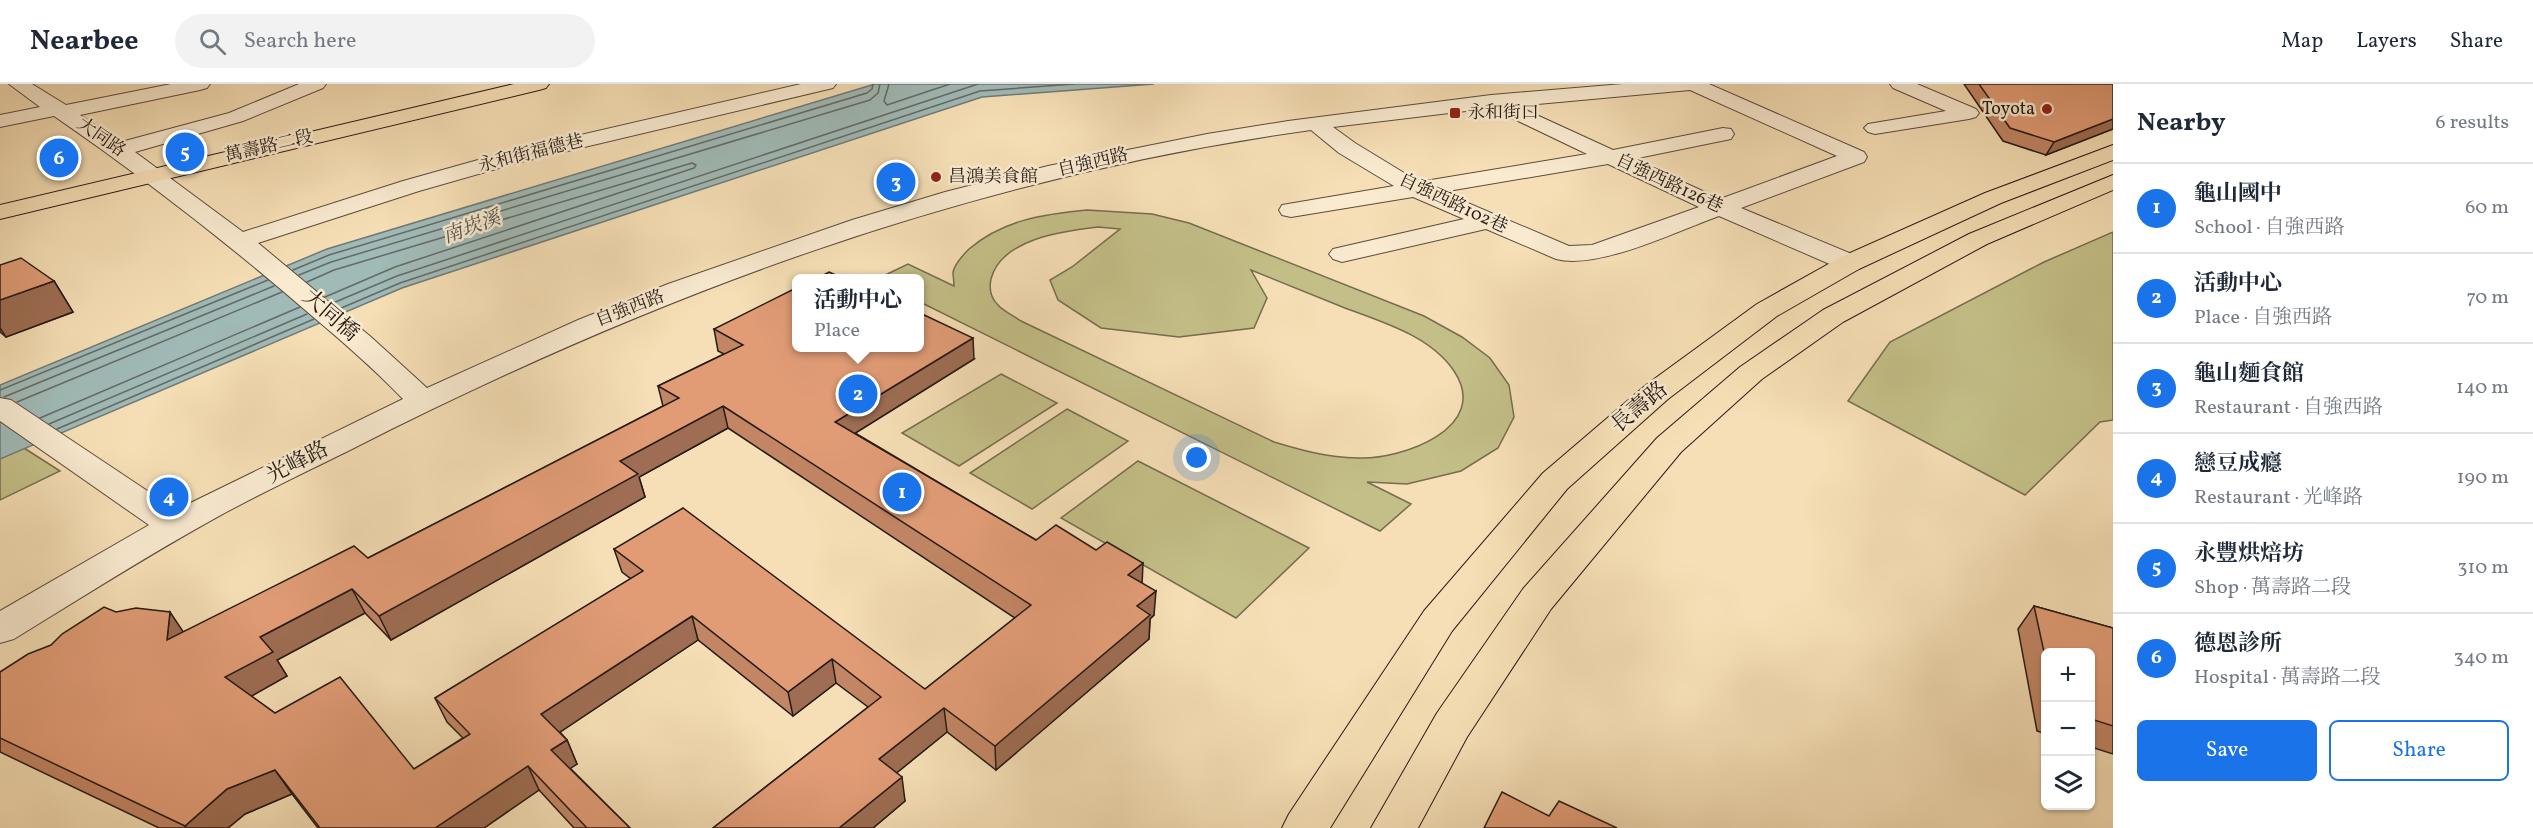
<!DOCTYPE html>
<meta charset="utf-8">
<style>
:root{--surface:#fff;--page:#f2f2f3;--text:#1f2937;--muted:#747a83;--line:#e0e1e3;--accent:#1a73e8}
body{margin:0;font-family:Vollkorn,"Noto Serif TC",serif;background:var(--page);color:var(--text)}
.controls{position:absolute;right:18px;bottom:18px;display:grid;overflow:hidden;border-radius:9px;box-shadow:0 2px 4px #0004}
.controls button{width:54px;height:54px;display:grid;place-items:center;padding:0;border:0;border-bottom:2px solid var(--line);background:var(--surface);color:var(--text);font:30px sans-serif}
.you{position:absolute;left:1197px;top:374px;width:21px;height:21px;margin:-15px;border:4px solid #fff;border-radius:50%;background:#1a73e8;box-shadow:0 0 0 9px #1a73e833}
.badge{display:grid;place-items:center;width:39px;height:39px;border-radius:50%;background:var(--accent);color:#fff;font-size:20px;font-weight:700}
.pin{position:absolute;translate:-50% -50%;border:3px solid #fff;box-shadow:0 2px 6px #0006}
.popup{position:absolute;left:792px;top:190px;width:132px;height:78px;box-sizing:border-box;display:grid;place-content:center;border-radius:9px;background:var(--surface);filter:drop-shadow(0 2px 4px #0005);font-size:20px;white-space:nowrap;color:var(--muted)}
.popup b{font-size:22px;color:var(--text)}
.popup::after{content:'';position:absolute;left:50%;top:100%;margin-left:-12px;border:12px solid transparent;border-top-color:var(--surface)}
.list{margin:0;padding:0;list-style:none}
h2{display:flex;justify-content:space-between;align-items:center;height:78px;margin:0;padding:0 24px;font-size:26px}
h2 small{font-size:20px;font-weight:400;color:var(--muted)}
.list li{display:grid;grid-template-columns:39px 1fr auto;gap:18px;align-items:center;box-sizing:border-box;height:90px;padding:0 24px;border-top:2px solid var(--line)}
.list b{display:block;font-size:22px;white-space:nowrap}
.list p{margin:0;font-size:20px;white-space:nowrap;color:var(--muted)}
.list em{font-size:20px;font-style:normal;color:var(--muted)}
.actions{display:flex;gap:12px;padding:18px 24px}
.actions a{flex:1;padding:14px 0;border:2px solid var(--accent);border-radius:9px;text-align:center;font-size:21px;color:var(--accent)}
.actions .main{background:var(--accent);color:#fff}
.icon{flex:none;width:33px;height:33px;fill:none;stroke:currentColor;stroke-width:2;stroke-linecap:round;stroke-linejoin:round}
.map{position:relative;flex:none;width:2113px;height:744px;overflow:hidden}
header{display:flex;align-items:center;gap:36px;box-sizing:border-box;height:84px;padding:0 30px;background:var(--surface);border-bottom:2px solid var(--line)}
header strong{font-size:28px}
nav{display:flex;gap:33px;margin-inline-start:auto;font-size:21px}
.search{width:420px;height:54px;background:var(--page);display:flex;align-items:center;gap:15px;box-sizing:border-box;padding:0 21px;border-radius:33px;color:var(--muted);font-size:22px}
main{display:flex}
aside{flex:1;background:var(--surface)}
.map>svg:first-child{display:block}
.green{fill:#c4bf88;stroke:#766d4f;stroke-width:1.5;fill-rule:evenodd}
.water{fill:#a0bab7;stroke:#707a77;stroke-width:1.5}
.lines{fill:none;stroke-linecap:round;stroke-linejoin:round}
.shore{stroke:#646a66;stroke-width:1.5}
.minor-casing{stroke:#5b4c3e;stroke-width:2}
.major-casing{stroke:#271b16;stroke-width:2}
.minor{fill:#f9ead0;fill-rule:evenodd}
.major{fill:#f6dfb6;fill-rule:evenodd}
.wall{fill:#c28665;stroke:#271b16;stroke-width:1.5;fill-rule:evenodd}
.shaded-wall{fill:#9e6d53;stroke:#271b16;stroke-width:1.5}
.building{fill:#e19c76;stroke:#271b16;stroke-width:1.5;fill-rule:evenodd}
.poi-dot{fill:#8f2418;stroke:#f9ead0;stroke-width:2}
.labels{text-anchor:middle;dominant-baseline:central;stroke-width:5;stroke-linejoin:round;paint-order:stroke}
.far-poi-label{font-size:18px;fill:#271b16;stroke:#f9ead0;text-anchor:start}
.far-street-label{font-size:18px;fill:#271b16;stroke:#f9ead0}
.far-water-label{font-size:20px;font-style:italic;fill:#51534e;stroke:#f9ead0}
.street-label{font-size:22px;fill:#271b16;stroke:#f9ead0}
</style>
<header>
<strong>Nearbee</strong>
<div class="search"><svg class="icon" aria-label="search" viewBox="0 0 24 24"><circle cx="10" cy="10" r="6"/><path d="M15 15l6 6"/></svg>Search here</div>
<nav><a>Map</a><a>Layers</a><a>Share</a></nav>
</header>
<main>
<div class="map">
<svg width="2113" height="744" viewBox="0 0 2113 744">
<rect width="100%" height="100%" fill="#f6dfb6"/>
<filter id="stains"><feTurbulence type="fractalNoise" baseFrequency=".00333" numOctaves="4"/><feColorMatrix values="0 0 0 0 .2 0 0 0 0 .09 0 0 0 0 .02 0 0 0 .5 -.17"/></filter>
<radialGradient id="worn" r=".72"><stop offset=".6" stop-color="#630" stop-opacity="0"/><stop offset="1" stop-color="#630" stop-opacity=".3"/></radialGradient>
<g class="green">
<path d="M1087,126L1152,130L1189,139L1424,232L1462,253L1490,274L1509,301L1514,333L1498,364L1461,387L1407,400L1367,398L1411,420L1380,447L920,218V194H879L908,180L954,202C954,197 953,192 953,188C955,179 963,171 969,165C1003,136 1044,130 1087,126ZM1098,143L1120,145L1072,183L1050,196L1058,216L1101,244L1179,253L1254,244L1267,214L1251,186C1280,198 1310,210 1340,222C1378,237 1429,250 1454,287C1492,344 1401,376 1358,374C1326,373 1304,367 1274,358L1021,237C1014,232 1003,227 998,221C991,214 989,204 991,195C1001,155 1063,147 1098,143Z"/>
<polygon points="2113,148 2113,336 2100,338 2025,411 1848,317 1890,258 2044,178"/>
<polygon points="1001,290 1057,319 959,382 902,349"/>
<polygon points="1067,325 1128,357 1032,425 970,389"/>
<polygon points="24,364 60,387 0,416 0,374"/>
<polygon points="1138,377 1309,464 1236,534 1061,434"/>
</g>
<polygon class="water" points="875,0 1154,0 982,13 402,204 0,375 0,301 327,165"/>
<g class="lines">
<g class="shore">
<polyline points="889,0 884,17 887,21 950,0"/>
<polyline points="293,186 329,171 867,9 872,5 873,0"/>
<polyline points="299,191 331,178 870,16 878,9 880,0"/>
<polyline points="307,198 334,186 692,79 696,81 694,84 395,183 325,213"/>
<polyline points="333,219 397,192 978,0"/>
<polyline points="339,225 400,199 980,7 1074,0"/>
<polyline points="0,306 268,196"/>
<polyline points="4,313 274,202"/>
<polyline points="17,318 282,208"/>
<polyline points="40,334 300,223"/>
<polyline points="49,340 307,230"/>
<polyline points="57,345 314,235"/>
</g>
<defs>
<g id="minor">
<path d="M9,0H32L66,21L171,0H210L207,4L200,6L80,31L121,58L229,29L299,0H326L323,4L243,37L135,68L243,148L403,97L503,69L801,0H836L833,4L517,79L419,107L258,159L371,253L427,304L578,236L668,200L852,136L945,108L1048,82L1207,50L1288,37L1491,11L1623,0H1709L1864,68L1867,73L1864,78L1741,124L1859,173L1863,179L1859,185L1850,187L1841,185L1719,132C1677,147 1599,186 1556,175L1486,145L1342,178L1333,175L1329,170L1333,165L1464,135L1413,113L1291,133L1282,131L1279,126L1282,121L1394,102L1339,69L1311,46C968,94 659,209 352,365C308,387 263,408 219,432C150,470 82,513 14,555L0,559V527L149,441L0,337V314L11,316L176,426L403,315C374,285 343,258 311,231C229,160 144,94 54,32L0,43V31L40,23ZM1690,6L1837,72L1720,115L1633,75L1731,55L1734,50L1731,45L1723,44L1613,66L1517,22ZM1491,24L1587,70L1419,98L1355,59L1333,43ZM1608,80L1699,123L1592,161L1569,162L1442,108Z"/>
<polygon points="1890,0 1917,0 1976,25 1979,29 1976,33 1969,35 1875,50 1868,48 1864,44 1868,40 1946,27 1893,4"/>
</g>
<g id="major">
<polygon points="514,0 549,0 546,4 539,6 0,135 0,121"/>
<polygon points="2113,61 2113,76 2001,119 1859,185 1777,232 1668,315 1567,405 1452,547 1330,744 1282,744 1289,730 1424,527 1543,389 1646,301 1757,220 1841,173 1985,109"/>
<polygon points="2113,91 2113,106 1987,160 1843,238 1762,295 1681,368 1551,525 1467,653 1418,744 1371,744 1437,629 1523,505 1657,354 1740,283 1823,226 1969,150"/>
</g>
</defs>
<use href="#minor" class="minor-casing"/>
<use href="#major" class="major-casing"/>
<use href="#minor" class="minor"/>
<use href="#major" class="major"/>
</g>
<g class="wall">
<polygon points="1964,0 2113,0 2113,45 2046,71 2003,57"/>
<polygon points="0,181 54,197 73,228 6,253 0,248"/>
<path d="M714,245L974,275L855,349L1036,456L1142,499L1154,531L1150,535L1149,555L996,686L947,648L896,689L905,717L873,744H713L868,623L836,599L793,632L698,556L560,648L567,656L577,680L570,684L630,744H574L539,706L484,744H318L292,710L245,730L228,744H159L0,668V588L116,528L183,548L368,474L663,322L658,302L724,270L718,267ZM728,344L1015,534L925,605L614,465L622,488L631,495L435,614L447,638L463,654L414,685L275,629L251,612L287,592L277,576L365,529L391,556L645,413L639,393Z"/>
<polygon points="2034,522 2113,544 2113,670 2091,663 2091,568 2046,568 2046,650 2037,647 2018,545"/>
</g>
<g class="shaded-wall">
<polygon points="2113,35 2113,45 2046,71 2054,58"/>
<polygon points="54,197 73,228 6,253 0,244 0,216"/>
<polygon points="973,254 974,275 838,360 835,338"/>
<polygon points="723,322 728,344 639,393 645,413 391,556 379,532 620,377"/>
<polygon points="1143,479 1142,502 1128,491"/>
<polygon points="352,505 365,529 277,576 287,592 241,618 225,593 260,553"/>
<polygon points="1156,507 1154,531 1150,535 1149,555 996,686 995,662 1137,522"/>
<polygon points="170,528 186,552 167,556"/>
<polygon points="692,532 698,556 551,654 541,630"/>
<polygon points="832,575 836,599 793,632 788,608"/>
<polygon points="944,624 947,648 883,700 879,675"/>
<polygon points="567,656 577,680 562,690 551,666"/>
<polygon points="528,682 539,706 484,744 435,744"/>
<polygon points="275,686 292,710 245,730 228,744 187,744 185,742 227,705"/>
<polygon points="902,693 905,717 873,744 839,744"/>
</g>
<g class="building">
<polygon points="1979,0 2113,0 2113,35 2054,58 2010,44"/>
<polygon points="21,174 54,197 0,216 0,181"/>
<polygon points="829,188 844,195 816,195"/>
<path d="M796,204V264H920V229L973,254L835,338L1036,456L1056,441L1096,466L1107,458L1143,479L1128,491L1156,507L1137,522L1150,531L995,662L944,624L879,675L902,693L839,744H713L881,613L832,575L788,608L692,532L541,630L567,656L551,666L630,744H587L528,682L435,744H320L275,686L227,705L185,742L0,654V588L28,570L51,561L62,550L104,523L116,528L136,524L170,528L167,556L354,462L368,474L679,314L658,302L743,261L714,245ZM723,322L1031,521L925,605L683,424L614,465L643,487L435,614L470,650L414,685L340,593L275,629L225,593L273,568L260,553L352,505L379,532L638,390L620,377Z"/>
<polygon points="2034,522 2113,544 2113,642 2091,635 2091,568 2046,568 2046,577"/>
<polygon points="1502,708 1549,732 1559,717 1617,744 1484,744"/>
</g>
<g class="poi-dot">
<circle cx="2047" cy="25" r="6"/>
<rect x="1449" y="23" width="12" height="12" rx="3"/>
<circle cx="936" cy="93" r="6"/>
</g>
<g class="labels">
<g class="far-poi-label">
<text x="2035" y="25" text-anchor="end">Toyota</text>
<text x="1467" y="29">永和街口</text>
<text x="948" y="93">昌鴻美食館</text>
</g>
<g class="far-street-label">
<text transform="translate(101 54) rotate(35)">大同路</text>
<text transform="translate(269 63) rotate(-13)">萬壽路二段</text>
<text transform="translate(531 70) rotate(-14)">永和街福德巷</text>
<text transform="translate(1093 79) rotate(-13)">自強西路</text>
<text transform="translate(1669 100) rotate(25)">自強西路126巷</text>
<text transform="translate(1453 120) rotate(25)">自強西路102巷</text>
<text transform="translate(630 225) rotate(-21)">自強西路</text>
</g>
<g class="far-water-label">
<text transform="translate(472 144) rotate(-20)">南崁溪</text>
</g>
<g class="street-label">
<text transform="translate(330 232) rotate(41)">大同橋</text>
<text transform="translate(1640 324) rotate(-40)">長壽路</text>
<text transform="translate(298 379) rotate(-27)">光峰路</text>
</g>
</g>
<rect width="100%" height="100%" filter="url(#stains)"/>
<rect width="100%" height="100%" fill="url(#worn)"/>
</svg>
<div class="controls">
<button>+</button>
<button>−</button>
<button><svg class="icon" aria-label="layers" viewBox="0 0 24 24"><path d="M12 4l9 5-9 5-9-5zM3 14l9 5 9-5"/></svg></button>
</div>
<div class="you"></div>
<div class="pin badge" style="left:902px;top:408px">1</div>
<div class="pin badge" style="left:858px;top:310px">2</div>
<div class="popup"><b>活動中心</b>Place</div>
<div class="pin badge" style="left:896px;top:98px">3</div>
<div class="pin badge" style="left:169px;top:413px">4</div>
<div class="pin badge" style="left:185px;top:68px">5</div>
<div class="pin badge" style="left:59px;top:74px">6</div>
</div>
<aside>
<h2>Nearby<small>6 results</small></h2>
<ul class="list">
<li><span class="badge">1</span><div><b>龜山國中</b><p>School · 自強西路</p></div><em>60 m</em></li>
<li><span class="badge">2</span><div><b>活動中心</b><p>Place · 自強西路</p></div><em>70 m</em></li>
<li><span class="badge">3</span><div><b>龜山麵食館</b><p>Restaurant · 自強西路</p></div><em>140 m</em></li>
<li><span class="badge">4</span><div><b>戀豆成癮</b><p>Restaurant · 光峰路</p></div><em>190 m</em></li>
<li><span class="badge">5</span><div><b>永豐烘焙坊</b><p>Shop · 萬壽路二段</p></div><em>310 m</em></li>
<li><span class="badge">6</span><div><b>德恩診所</b><p>Hospital · 萬壽路二段</p></div><em>340 m</em></li>
</ul>
<div class="actions"><a class="main">Save</a><a>Share</a></div>
</aside>
</main>
